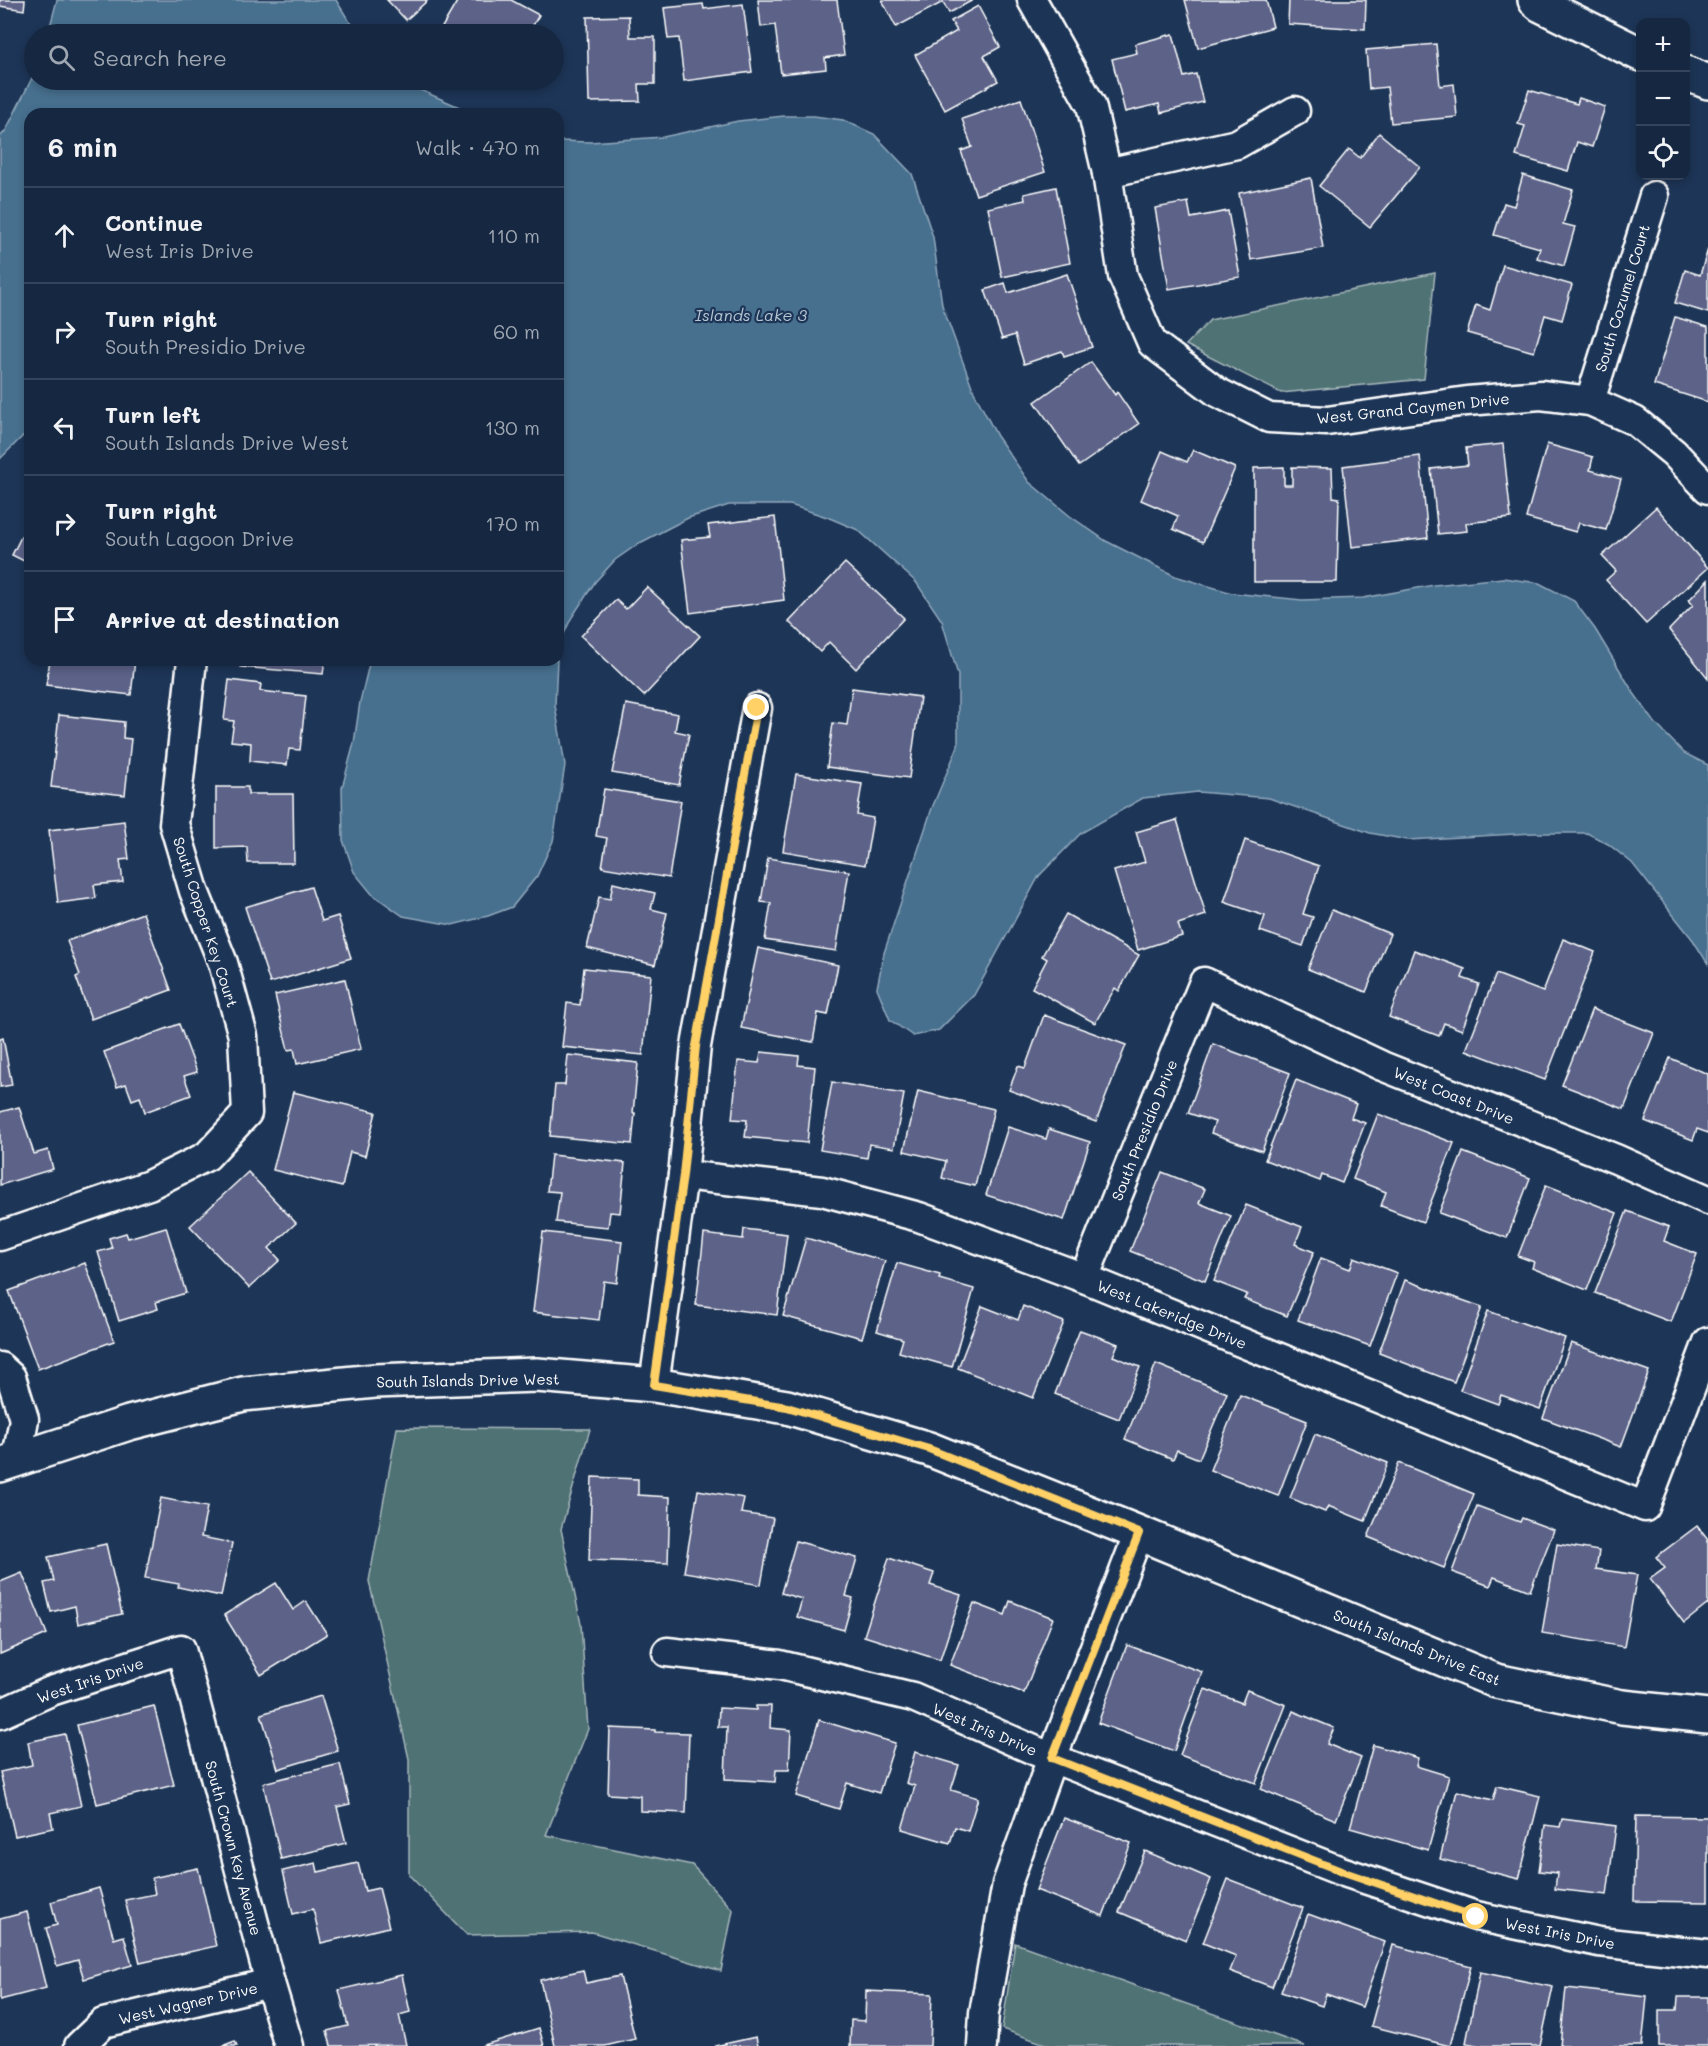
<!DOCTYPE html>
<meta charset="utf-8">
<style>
:root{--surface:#162841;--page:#1f3048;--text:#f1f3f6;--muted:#9ea6b1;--line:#35445a}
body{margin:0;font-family:Mali,sans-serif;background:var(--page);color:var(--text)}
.controls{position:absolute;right:18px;top:18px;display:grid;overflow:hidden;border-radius:12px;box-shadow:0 3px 9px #0003}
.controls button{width:54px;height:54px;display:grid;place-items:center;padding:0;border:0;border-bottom:2px solid var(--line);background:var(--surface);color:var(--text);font:30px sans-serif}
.stop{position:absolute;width:18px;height:18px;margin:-14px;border:4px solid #ffd166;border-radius:50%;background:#fff}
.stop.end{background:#ffd166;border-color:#fff;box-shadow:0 2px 6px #0008}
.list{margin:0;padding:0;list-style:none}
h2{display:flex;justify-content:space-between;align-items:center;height:78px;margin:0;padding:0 24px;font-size:26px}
h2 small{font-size:20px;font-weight:400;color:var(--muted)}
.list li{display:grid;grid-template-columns:39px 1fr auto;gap:18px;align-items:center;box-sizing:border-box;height:96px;padding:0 24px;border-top:2px solid var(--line)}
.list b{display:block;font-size:22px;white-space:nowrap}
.list p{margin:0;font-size:20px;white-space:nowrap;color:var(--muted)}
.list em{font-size:20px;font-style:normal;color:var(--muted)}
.icon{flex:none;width:33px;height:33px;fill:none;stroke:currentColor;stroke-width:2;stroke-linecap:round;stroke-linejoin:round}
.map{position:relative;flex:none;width:1708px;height:2046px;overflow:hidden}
.search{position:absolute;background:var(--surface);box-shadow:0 3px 9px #0003;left:24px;top:24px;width:540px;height:66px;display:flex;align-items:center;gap:15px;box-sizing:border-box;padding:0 21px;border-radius:33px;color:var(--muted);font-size:22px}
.panel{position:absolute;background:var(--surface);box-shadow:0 3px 9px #0003;left:24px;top:108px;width:540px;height:558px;border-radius:18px}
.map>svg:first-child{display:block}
.green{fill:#4f7274;stroke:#a7b8ba;stroke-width:1.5}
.water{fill:#476f8f;stroke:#91a9bc;stroke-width:1.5}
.building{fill:#5c6288;stroke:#fff;stroke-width:1.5}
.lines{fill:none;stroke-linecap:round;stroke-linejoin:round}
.minor-casing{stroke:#fff;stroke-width:33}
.tertiary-casing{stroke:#fff;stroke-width:38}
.minor{stroke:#1d3557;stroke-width:28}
.tertiary{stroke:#1d3557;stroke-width:33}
.route{stroke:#ffd166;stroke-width:8}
.labels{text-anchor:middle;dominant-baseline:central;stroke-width:4.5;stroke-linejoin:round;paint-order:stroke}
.street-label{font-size:15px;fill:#fff;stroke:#1d3557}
.water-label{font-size:16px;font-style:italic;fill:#b5c5d2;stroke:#1d3557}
</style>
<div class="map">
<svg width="1708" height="2046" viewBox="0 0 1708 2046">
<rect width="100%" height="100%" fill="#1d3557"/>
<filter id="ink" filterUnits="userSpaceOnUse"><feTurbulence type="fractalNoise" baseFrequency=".0167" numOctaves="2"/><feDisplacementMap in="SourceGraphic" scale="12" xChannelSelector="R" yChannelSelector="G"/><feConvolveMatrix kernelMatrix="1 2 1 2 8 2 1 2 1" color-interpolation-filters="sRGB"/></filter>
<g filter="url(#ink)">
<g class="green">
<polygon points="1435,273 1424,379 1281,393 1186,345 1210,320"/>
<polygon points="397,1428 590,1429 561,1529 581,1624 588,1729 546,1835 692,1865 733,1910 721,1971 592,1932 467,1935 409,1875 409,1759 369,1581"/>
<polygon points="1015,1943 1305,2046 1051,2046 1002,2029"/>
</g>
<g class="water">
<polygon points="57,0 336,0 349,21 363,34 48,34"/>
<polygon points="34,74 34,80 407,80 416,88 475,114 30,114 30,429 0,459 0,137 6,130"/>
<polygon points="784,116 814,116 843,120 874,134 912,174 933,237 942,305 974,392 997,436 1029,482 1070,516 1106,541 1175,576 1232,593 1302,600 1363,598 1434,585 1503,578 1539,583 1574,601 1595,629 1633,692 1656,724 1684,753 1708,765 1708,964 1693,940 1632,863 1608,844 1587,833 1534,833 1408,840 1370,833 1269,798 1198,792 1143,798 1081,833 1039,876 974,995 939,1030 913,1036 890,1020 877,988 884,953 932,808 958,746 958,675 942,621 916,582 858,530 827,517 790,505 729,505 688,518 638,544 615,560 595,582 572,617 558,646 558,141 590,142 663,137 738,121"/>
<polygon points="370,660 557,660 555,705 565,765 553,841 537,876 512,907 488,916 452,925 403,916 372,894 354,872 343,840 342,788 354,743 360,702"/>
</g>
<g class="building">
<polygon points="0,0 25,0 24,10 0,6"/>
<polygon points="387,0 428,0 406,20"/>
<polygon points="458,0 511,0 539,15 528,34 438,34"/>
<polygon points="758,0 837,0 844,55 825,58 826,69 781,74 775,25 761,27"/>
<polygon points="882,0 973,0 949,13 943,2 896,27"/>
<polygon points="1185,0 1266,0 1273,27 1198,48"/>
<polygon points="1289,0 1366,0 1365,29 1288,24"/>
<polygon points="703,4 704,9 743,4 752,72 684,81 679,38 668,39 664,8"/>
<polygon points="978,6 1000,47 984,56 998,81 945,110 915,55 957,31 951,21"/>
<polygon points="629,16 630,37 655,37 655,84 639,84 640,101 589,102 587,17"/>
<polygon points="1173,34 1184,77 1196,74 1203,102 1161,113 1159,104 1125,112 1112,59 1137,53 1135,44"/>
<polygon points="1436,44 1440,86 1454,84 1457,117 1391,123 1387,87 1369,89 1366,50"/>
<polygon points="1529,90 1577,104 1579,98 1605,107 1592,147 1577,142 1568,171 1516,156 1525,126 1518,124"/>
<polygon points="1021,99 1045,172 976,195 961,151 972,147 962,119"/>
<polygon points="1379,133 1420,167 1370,227 1319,186 1349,149 1360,158"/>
<polygon points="1523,175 1573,190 1563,224 1575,227 1564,266 1537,258 1540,248 1494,235 1504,203 1514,206"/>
<polygon points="1311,178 1323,248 1251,260 1239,193"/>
<polygon points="1056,187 1070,263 1002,277 988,208 1025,200 1024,194"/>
<polygon points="1188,202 1191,218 1228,211 1240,277 1169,289 1155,208"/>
<polygon points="1708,249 1708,313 1675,303 1685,270 1700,275"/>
<polygon points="1503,265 1572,285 1562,320 1545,315 1534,352 1467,333 1476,305 1490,310"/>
<polygon points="1067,274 1092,347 1064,356 1062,351 1024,364 1015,335 1002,339 985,290 1005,283 1008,293"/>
<polygon points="1675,317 1708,327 1708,402 1654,385"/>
<polygon points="1091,362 1115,395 1117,392 1139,424 1079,466 1035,402"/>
<polygon points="1503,444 1511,518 1466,523 1467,531 1438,534 1431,469 1468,465 1466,448"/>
<polygon points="1547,444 1593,457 1590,470 1621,479 1606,530 1579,523 1576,532 1526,518"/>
<polygon points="1193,450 1235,468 1203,542 1173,529 1178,516 1141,500 1162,451 1187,462"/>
<polygon points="1420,456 1428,538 1352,547 1343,466"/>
<polygon points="1284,467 1284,485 1292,485 1292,467 1332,468 1333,497 1339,498 1337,582 1254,582 1254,468"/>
<polygon points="1656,507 1708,568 1646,624 1606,580 1616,571 1602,556"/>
<polygon points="775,517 784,600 690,613 681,540 710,537 708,525"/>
<polygon points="30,519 30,564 12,555"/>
<polygon points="845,563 904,618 856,669 829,642 820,652 789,622"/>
<polygon points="1708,580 1708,678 1669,630 1693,605 1689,600"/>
<polygon points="647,587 700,636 644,696 581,636 616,600 626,609"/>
<polygon points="50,660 135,660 131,695 46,685"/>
<polygon points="242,660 325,660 323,674 241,667"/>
<polygon points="229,680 261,684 260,691 306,696 300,750 289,749 287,765 250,761 251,743 231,741 234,721 224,720"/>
<polygon points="852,688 920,697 909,778 827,767 833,723 847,725"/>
<polygon points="626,704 678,714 675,731 689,734 679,785 612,773"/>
<polygon points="59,715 124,722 123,738 131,739 125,795 51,787"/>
<polygon points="796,774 862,784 857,815 873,818 865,865 783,851"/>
<polygon points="216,787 248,787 248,794 293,794 294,863 248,863 247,847 216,848"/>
<polygon points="604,789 681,801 669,878 602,867 607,838 596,836"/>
<polygon points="1177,820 1206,915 1178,924 1182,936 1138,950 1114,871 1145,862 1136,832"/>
<polygon points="124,821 129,859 120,860 123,882 94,885 96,898 58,903 49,830"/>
<polygon points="1245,840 1319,866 1303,914 1313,917 1303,946 1260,931 1265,916 1224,902"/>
<polygon points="768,858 849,871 836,951 765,940 771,903 761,902"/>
<polygon points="613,883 655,893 651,909 667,913 655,965 587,948 599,897 610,899"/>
<polygon points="311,887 322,921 338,916 351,958 270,983 245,907"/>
<polygon points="1332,910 1390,934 1366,992 1308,969"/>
<polygon points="143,913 171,990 91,1019 76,977 80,975 67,941"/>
<polygon points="1066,914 1139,955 1119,991 1115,988 1095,1023 1032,988 1047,959 1042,956"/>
<polygon points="1563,939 1595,952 1545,1080 1466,1050 1496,974 1543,992"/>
<polygon points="758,948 838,965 828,1015 818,1013 813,1042 741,1028"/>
<polygon points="1414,950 1465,969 1462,978 1479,984 1462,1030 1444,1023 1439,1036 1389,1017"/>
<polygon points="584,968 651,975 643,1055 562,1047 567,1003 580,1005"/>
<polygon points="345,979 361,1049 297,1064 294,1049 288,1050 275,995"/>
<polygon points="1592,1009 1654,1033 1624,1109 1562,1085"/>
<polygon points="1044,1015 1126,1045 1096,1122 1009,1090 1018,1066 1025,1068"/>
<polygon points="179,1024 197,1072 184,1076 191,1095 145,1112 140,1097 132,1100 126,1084 117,1087 104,1052"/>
<polygon points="3,1038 12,1085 0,1087 0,1039"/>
<polygon points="1213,1044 1290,1073 1262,1151 1211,1133 1215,1122 1188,1113"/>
<polygon points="761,1052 799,1056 798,1065 815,1067 807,1143 745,1137 747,1120 732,1119 738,1061 759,1063"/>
<polygon points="568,1055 638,1063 633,1113 635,1113 632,1144 550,1136 555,1085 565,1085"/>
<polygon points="1670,1058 1708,1074 1708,1133 1697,1129 1693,1140 1645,1121"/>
<polygon points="1296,1080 1356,1104 1351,1118 1365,1123 1342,1183 1322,1175 1320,1181 1265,1160"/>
<polygon points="832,1082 904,1094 894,1148 869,1144 867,1158 820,1150"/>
<polygon points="918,1091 994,1109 975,1186 942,1178 946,1161 904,1151"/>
<polygon points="293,1092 376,1112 365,1156 350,1152 342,1187 273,1170"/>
<polygon points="19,1107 34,1154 48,1150 53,1169 0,1185 0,1112"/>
<polygon points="1378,1114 1454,1143 1423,1222 1381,1206 1386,1192 1353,1179"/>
<polygon points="1008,1127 1046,1139 1049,1129 1090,1142 1064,1220 986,1195"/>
<polygon points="1463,1152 1530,1178 1507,1238 1439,1213"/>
<polygon points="551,1155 625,1163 620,1213 610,1212 608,1227 556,1222 560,1192 547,1191"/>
<polygon points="248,1172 296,1223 269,1248 280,1260 249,1288 190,1226"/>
<polygon points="1162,1172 1205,1189 1199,1203 1231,1216 1205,1281 1130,1251"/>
<polygon points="1546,1185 1617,1213 1587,1290 1532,1268 1534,1262 1518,1256"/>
<polygon points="1246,1205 1302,1227 1295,1244 1314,1252 1287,1316 1244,1299 1247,1294 1214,1281"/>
<polygon points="1627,1211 1669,1227 1664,1241 1697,1254 1671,1322 1595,1293"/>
<polygon points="166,1227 186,1293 156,1302 158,1309 119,1321 98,1252 112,1248 109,1238 126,1233 128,1238"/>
<polygon points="744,1229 787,1234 777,1315 696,1305 704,1234 743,1239"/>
<polygon points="543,1232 622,1241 617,1283 604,1281 599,1320 533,1312"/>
<polygon points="806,1238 885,1261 862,1338 783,1316"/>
<polygon points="1354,1257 1397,1273 1370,1346 1298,1320 1321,1258 1350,1269"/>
<polygon points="85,1263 114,1341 38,1369 9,1291"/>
<polygon points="897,1263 940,1275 939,1279 974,1289 952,1367 899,1352 903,1339 877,1331"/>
<polygon points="1405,1280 1482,1307 1454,1382 1379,1353"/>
<polygon points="982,1306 1018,1320 1023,1306 1064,1322 1033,1398 958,1368"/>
<polygon points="1488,1311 1565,1338 1540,1409 1501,1395 1498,1404 1460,1390"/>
<polygon points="1080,1330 1118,1344 1113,1356 1140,1367 1119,1419 1055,1394"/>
<polygon points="1571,1343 1649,1371 1621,1447 1543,1418"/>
<polygon points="1156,1364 1227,1393 1199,1459 1177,1450 1173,1459 1125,1439"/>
<polygon points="1240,1395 1307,1421 1278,1496 1210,1470"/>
<polygon points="1315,1434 1388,1463 1365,1521 1328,1506 1325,1512 1290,1498"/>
<polygon points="1399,1463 1474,1494 1444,1568 1368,1537"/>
<polygon points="592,1477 638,1479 638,1495 670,1497 668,1563 589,1560"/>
<polygon points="698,1490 744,1498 741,1513 773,1518 761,1585 684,1572"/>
<polygon points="161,1498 207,1507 201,1537 232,1543 221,1596 178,1587 179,1584 145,1578"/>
<polygon points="1477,1506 1520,1522 1522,1518 1554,1530 1530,1591 1494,1577 1490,1586 1452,1572"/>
<polygon points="1697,1526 1708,1540 1708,1604 1684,1623 1650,1579 1665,1568 1656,1557"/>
<polygon points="796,1541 857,1558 846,1596 853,1598 844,1630 797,1617 802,1599 781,1593"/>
<polygon points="106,1544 122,1614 78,1624 75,1606 51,1612 44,1583 54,1581 48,1557"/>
<polygon points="1557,1544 1599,1551 1596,1569 1637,1575 1624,1647 1542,1633"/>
<polygon points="889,1558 934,1573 930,1585 961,1595 940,1660 864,1636"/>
<polygon points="22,1573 47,1634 0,1654 0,1582"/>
<polygon points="276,1583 293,1610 306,1601 327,1634 261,1675 224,1615"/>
<polygon points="1010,1601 1053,1618 1024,1693 950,1665 974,1603 1005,1615"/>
<polygon points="1127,1645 1202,1672 1174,1751 1098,1723"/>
<polygon points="1205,1689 1242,1703 1247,1690 1286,1705 1256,1783 1180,1755"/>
<polygon points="321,1696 338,1751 278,1769 261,1714"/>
<polygon points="154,1706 174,1785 97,1804 77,1725"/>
<polygon points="756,1706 771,1706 770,1728 791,1730 789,1770 776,1770 775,1782 725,1779 727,1727 718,1727 719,1708 756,1710"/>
<polygon points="1293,1711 1334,1728 1327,1744 1361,1758 1336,1820 1261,1789"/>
<polygon points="819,1720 895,1743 879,1793 847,1783 839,1809 796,1796"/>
<polygon points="610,1728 655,1730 655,1732 689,1733 686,1813 640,1811 640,1796 608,1794"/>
<polygon points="65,1734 81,1806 50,1813 53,1828 15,1836 0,1772 32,1765 28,1742"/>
<polygon points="1373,1745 1418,1758 1416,1766 1449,1776 1428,1850 1350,1828"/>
<polygon points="915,1752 959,1765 951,1790 978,1798 968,1831 955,1827 950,1843 902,1829 915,1786 906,1783"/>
<polygon points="340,1764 350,1804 337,1807 346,1843 281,1859 263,1783"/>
<polygon points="1497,1786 1540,1796 1519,1879 1440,1859 1457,1791 1493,1800"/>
<polygon points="1636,1816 1708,1817 1708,1902 1634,1901"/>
<polygon points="1064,1818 1131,1843 1103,1916 1036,1890"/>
<polygon points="1562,1819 1616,1826 1607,1895 1555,1889 1557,1873 1539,1871 1545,1825 1560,1827"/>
<polygon points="1145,1851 1211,1879 1186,1940 1119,1912"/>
<polygon points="316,1863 318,1872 358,1863 365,1891 379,1888 389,1927 321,1943 313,1909 293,1914 283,1871"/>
<polygon points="198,1868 216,1946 140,1963 125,1900 155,1894 152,1878"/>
<polygon points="1228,1879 1303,1908 1272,1987 1230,1971 1236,1956 1203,1943"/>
<polygon points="99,1888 114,1939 124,1936 132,1965 84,1979 78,1960 57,1966 46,1928 57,1925 51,1902"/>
<polygon points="27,1912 46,1988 0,2000 0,1919"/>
<polygon points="1308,1914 1385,1942 1362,2007 1326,1994 1322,2006 1281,1992"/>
<polygon points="1393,1945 1471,1966 1450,2046 1371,2026"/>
<polygon points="583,1970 586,1983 620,1976 635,2039 605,2046 555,2046 540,1980"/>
<polygon points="1480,1972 1553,1987 1540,2046 1482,2046 1466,2043"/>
<polygon points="402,1975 410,2012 399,2015 406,2045 331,2046 327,2031 348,2026 339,1990"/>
<polygon points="1566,1988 1647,1997 1642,2046 1560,2046"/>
<polygon points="866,1991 932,1994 930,2046 850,2046 851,2020 865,2021"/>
<polygon points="1678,1997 1708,1997 1708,2046 1659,2046 1659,2010 1677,2010"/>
<polygon points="539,2028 544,2046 481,2046"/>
<polygon points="756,2037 758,2046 715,2046"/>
<polygon points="235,2041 237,2046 222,2046"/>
</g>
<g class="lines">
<defs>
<g id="minor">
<polyline points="1032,0 1091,105 1107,173 1123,276 1152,343 1217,392 1269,418 1327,421 1467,401 1541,395 1590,401 1635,421 1674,453 1708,489"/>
<polyline points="1107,173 1237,144 1295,111"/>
<polyline points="1590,401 1654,196"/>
<polyline points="683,1175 822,1191 919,1217 1084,1278 1645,1507 1708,1342"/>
<polyline points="0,1236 149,1185 207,1156 247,1113 243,1036 223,963 194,891 174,824 192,660"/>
<polyline points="1084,1278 1204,982 1382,1066 1616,1159 1708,1200"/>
<polyline points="0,1367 11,1377 24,1419 17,1458"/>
<polyline points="654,1385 683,1175 696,1046 757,708"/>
<polyline points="667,1652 780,1665 913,1697 1052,1758 1341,1871 1476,1916 1599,1942 1708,1954"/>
<polyline points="0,1714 51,1691 181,1649 270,1983 289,2046"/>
<polyline points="79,2046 103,2023 270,1983"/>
<polyline points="982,2046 984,2013 1007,1884 1052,1758 1139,1533"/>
</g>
<g id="tertiary">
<polyline points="1535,0 1541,5 1640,54"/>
<polyline points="1686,73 1708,82"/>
<polyline points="0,1465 129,1423 243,1394 375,1381 537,1375 654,1385 787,1407 929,1449 1139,1533 1496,1681 1622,1707 1708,1716"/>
</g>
</defs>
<use href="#minor" class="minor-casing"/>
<use href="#tertiary" class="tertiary-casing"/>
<use href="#minor" class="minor"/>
<use href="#tertiary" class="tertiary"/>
</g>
</g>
<g class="lines" filter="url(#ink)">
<polyline class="route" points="757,708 696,1046 683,1175 654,1385 787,1407 929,1449 1139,1533 1052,1758 1341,1871 1476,1917"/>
</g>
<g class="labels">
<g class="street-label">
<text transform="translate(1622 298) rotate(-73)">South Cozumel Court</text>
<text transform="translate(1413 408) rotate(-6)">West Grand Caymen Drive</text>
<text transform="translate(206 922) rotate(72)">South Copper Key Court</text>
<text transform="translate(1454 1095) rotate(22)">West Coast Drive</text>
<text transform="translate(1144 1130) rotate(-68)">South Presidio Drive</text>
<text transform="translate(1172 1314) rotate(22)">West Lakeridge Drive</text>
<text transform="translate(468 1380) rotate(-1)">South Islands Drive West</text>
<text transform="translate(1417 1647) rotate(22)">South Islands Drive East</text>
<text transform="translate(90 1680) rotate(-19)">West Iris Drive</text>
<text transform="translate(985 1729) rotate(23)">West Iris Drive</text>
<text transform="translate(234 1848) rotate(75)">South Crown Key Avenue</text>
<text transform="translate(1560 1933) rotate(11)">West Iris Drive</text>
<text transform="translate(188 2003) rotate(-13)">West Wagner Drive</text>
</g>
<g class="water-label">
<text x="751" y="314">Islands Lake 3</text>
</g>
</g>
</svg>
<div class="controls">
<button>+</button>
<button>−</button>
<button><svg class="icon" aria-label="locate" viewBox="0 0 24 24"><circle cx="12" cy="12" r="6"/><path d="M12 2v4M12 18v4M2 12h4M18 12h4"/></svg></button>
</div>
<div class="stop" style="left:1476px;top:1917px"></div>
<div class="stop end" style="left:757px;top:708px"></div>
<div class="search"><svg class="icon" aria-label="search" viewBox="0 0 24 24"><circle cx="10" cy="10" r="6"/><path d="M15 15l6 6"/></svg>Search here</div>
<section class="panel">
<h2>6 min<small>Walk · 470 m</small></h2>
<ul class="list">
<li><svg class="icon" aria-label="ahead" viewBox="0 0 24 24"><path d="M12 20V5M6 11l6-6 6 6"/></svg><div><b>Continue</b><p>West Iris Drive</p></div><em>110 m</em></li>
<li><svg class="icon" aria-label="right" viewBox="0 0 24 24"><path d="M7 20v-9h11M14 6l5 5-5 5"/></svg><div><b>Turn right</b><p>South Presidio Drive</p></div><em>60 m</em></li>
<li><svg class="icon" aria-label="left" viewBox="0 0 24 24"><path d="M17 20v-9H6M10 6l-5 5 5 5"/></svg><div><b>Turn left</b><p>South Islands Drive West</p></div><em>130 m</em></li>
<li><svg class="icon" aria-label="right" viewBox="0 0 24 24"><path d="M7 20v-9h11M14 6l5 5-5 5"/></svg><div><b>Turn right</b><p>South Lagoon Drive</p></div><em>170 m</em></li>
<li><svg class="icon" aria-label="arrive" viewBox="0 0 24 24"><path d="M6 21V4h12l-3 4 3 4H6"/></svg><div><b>Arrive at destination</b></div></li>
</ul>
</section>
</div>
